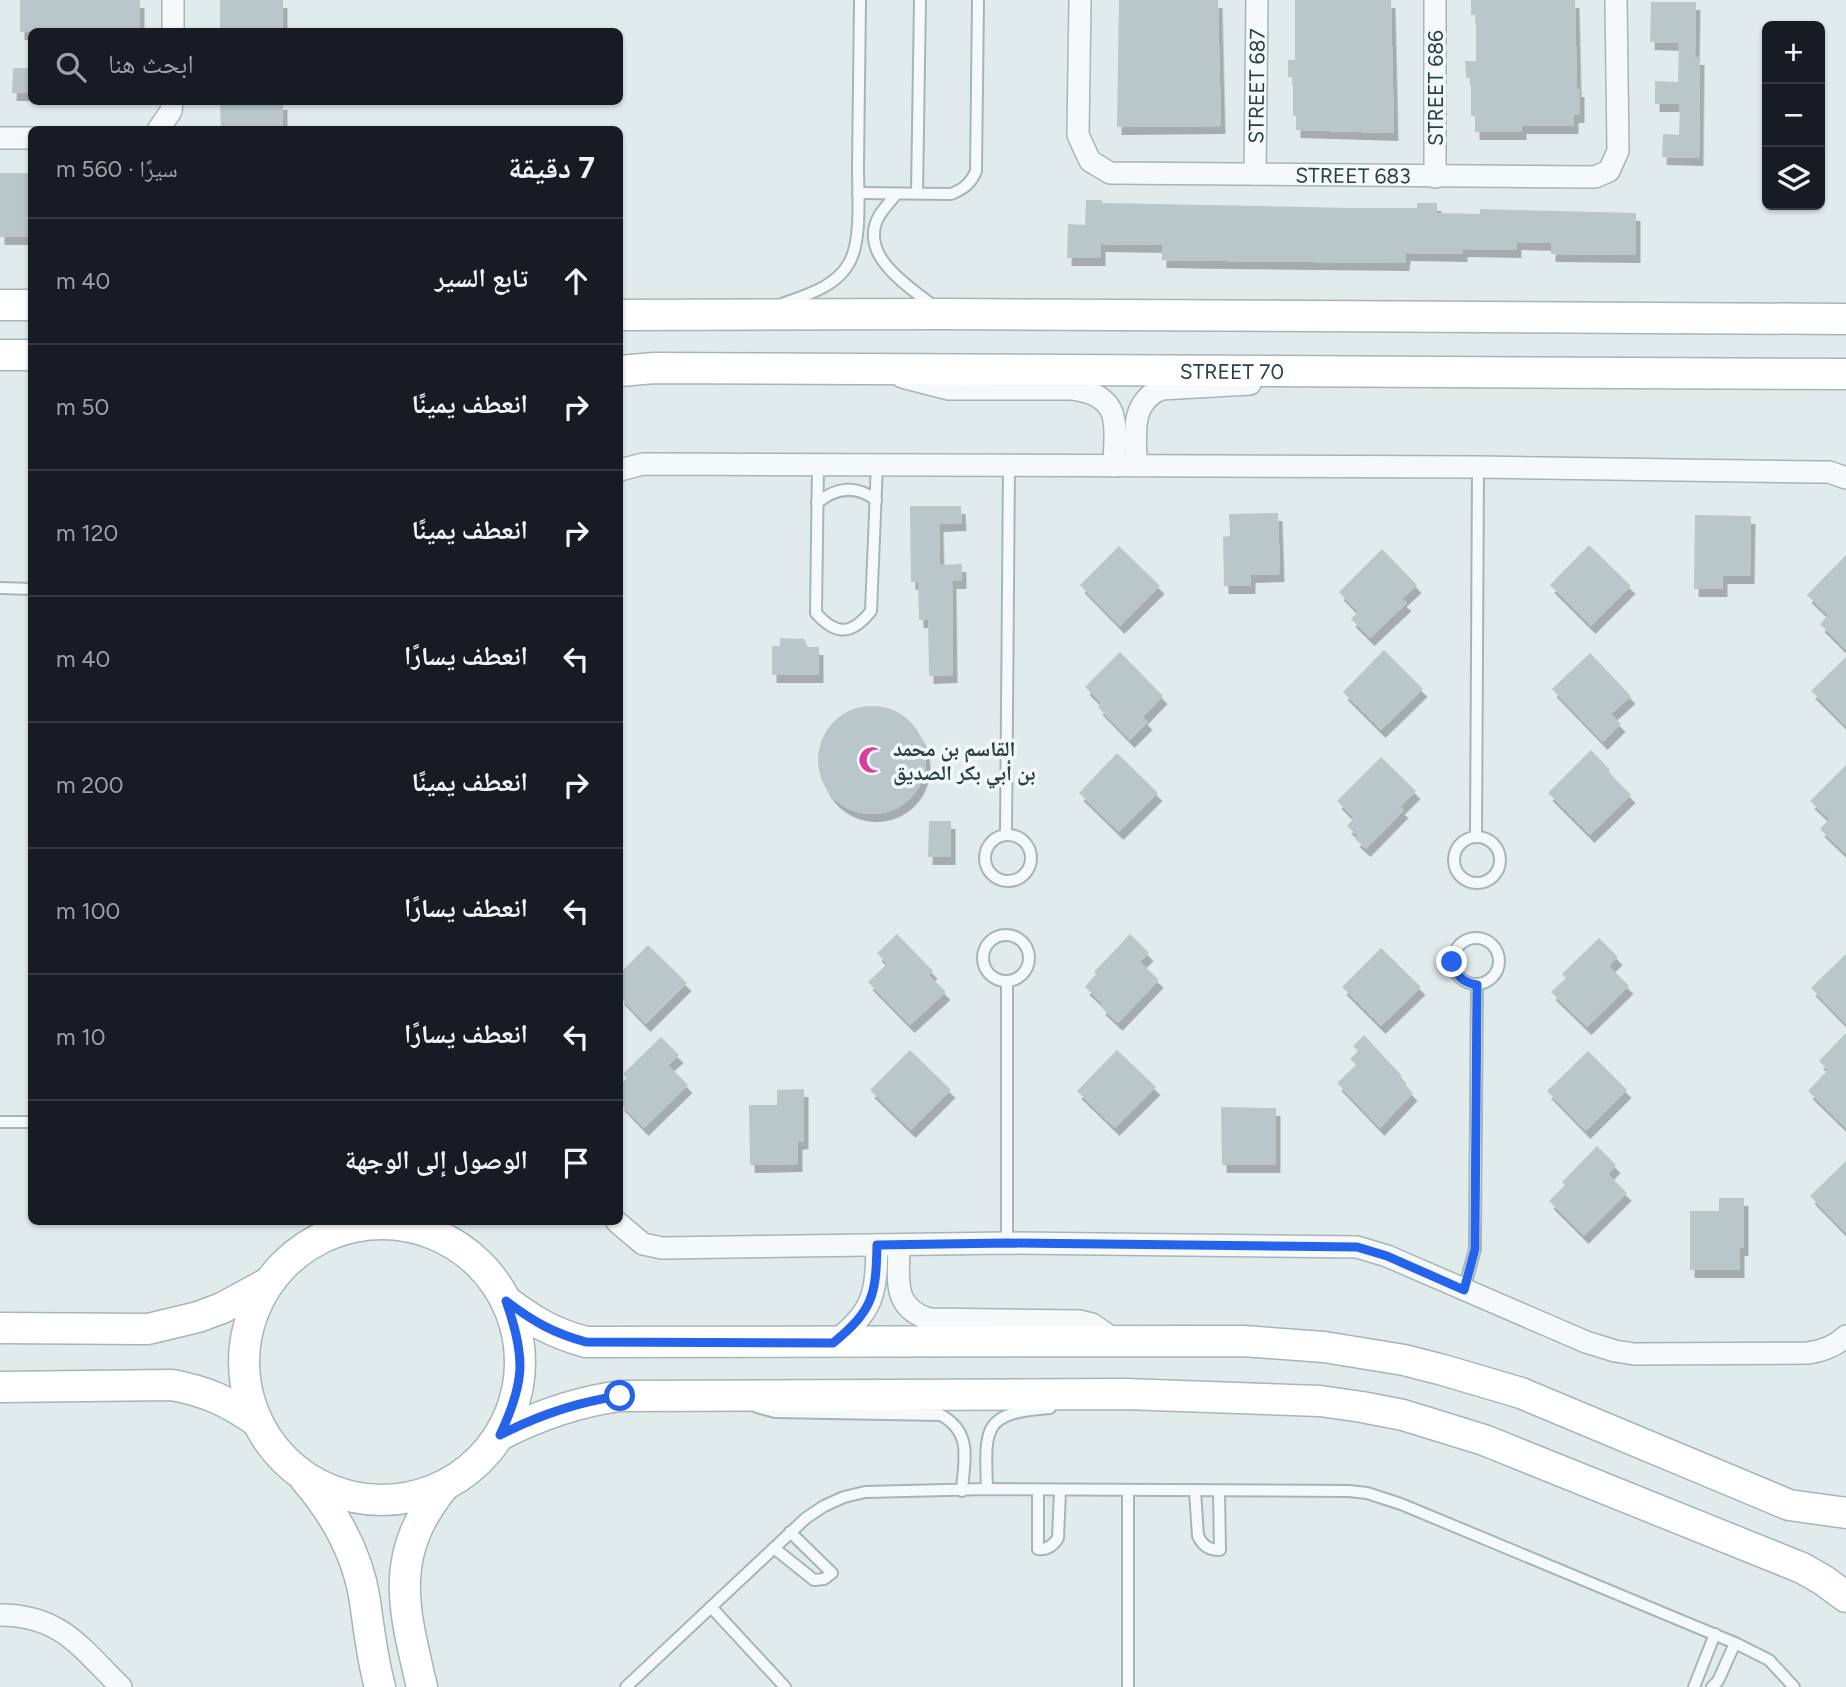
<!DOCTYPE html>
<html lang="ar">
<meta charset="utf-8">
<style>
:root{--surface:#171b24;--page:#242831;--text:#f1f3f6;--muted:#9ea1a6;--line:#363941}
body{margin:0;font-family:Figtree,"Noto Naskh Arabic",sans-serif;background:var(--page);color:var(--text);direction:rtl}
.controls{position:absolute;right:21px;top:21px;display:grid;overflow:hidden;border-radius:10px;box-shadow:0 2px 5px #0004}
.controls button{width:63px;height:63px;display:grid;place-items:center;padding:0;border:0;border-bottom:2px solid var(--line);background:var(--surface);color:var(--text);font:35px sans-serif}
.stop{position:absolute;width:21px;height:21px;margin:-16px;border:5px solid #2563eb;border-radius:50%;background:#fff}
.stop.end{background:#2563eb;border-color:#fff;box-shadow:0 2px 7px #0008}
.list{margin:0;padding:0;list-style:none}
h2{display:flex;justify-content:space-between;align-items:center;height:91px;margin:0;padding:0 28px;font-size:30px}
h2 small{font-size:23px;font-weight:400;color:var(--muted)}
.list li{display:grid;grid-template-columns:46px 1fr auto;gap:21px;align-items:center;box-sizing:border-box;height:126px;padding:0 28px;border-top:2px solid var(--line)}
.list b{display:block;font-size:26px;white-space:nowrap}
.list em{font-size:23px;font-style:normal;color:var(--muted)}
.icon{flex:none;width:38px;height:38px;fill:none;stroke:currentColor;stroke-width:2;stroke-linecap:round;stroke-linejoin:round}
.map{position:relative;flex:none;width:1846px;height:1687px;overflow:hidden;direction:ltr}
.search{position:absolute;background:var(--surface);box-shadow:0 2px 5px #0004;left:28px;top:28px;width:595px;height:77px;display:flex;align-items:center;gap:18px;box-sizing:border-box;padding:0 24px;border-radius:10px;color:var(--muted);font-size:26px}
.panel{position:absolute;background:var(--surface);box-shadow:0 2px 5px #0004;left:28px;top:126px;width:595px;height:1099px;border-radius:10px;direction:rtl}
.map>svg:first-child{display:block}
.building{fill:#b9c7ca;filter:url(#shadow)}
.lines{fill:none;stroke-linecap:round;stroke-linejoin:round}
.lane-casing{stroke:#a6b5b7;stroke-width:14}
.street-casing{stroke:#a6b5b7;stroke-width:24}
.secondary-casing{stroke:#a6b5b7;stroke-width:33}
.lane{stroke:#f6f9fa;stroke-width:10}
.street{stroke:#f6f9fa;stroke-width:21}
.secondary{stroke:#fff;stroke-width:30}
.route{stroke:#2563eb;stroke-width:9}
.labels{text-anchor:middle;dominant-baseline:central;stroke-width:7;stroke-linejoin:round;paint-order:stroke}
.street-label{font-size:21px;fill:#284146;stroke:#f2f8f9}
.poi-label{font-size:21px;font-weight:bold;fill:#284146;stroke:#f2f8f9;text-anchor:start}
</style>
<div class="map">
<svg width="1846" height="1687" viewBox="0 0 1846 1687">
<defs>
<filter id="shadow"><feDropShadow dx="4.5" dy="8" stdDeviation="0" flood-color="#0004"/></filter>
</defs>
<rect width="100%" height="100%" fill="#e2ebec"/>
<g class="building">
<rect x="20" y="0" width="120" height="32"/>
<rect x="220" y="0" width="63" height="32"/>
<polygon points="1119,0 1218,0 1221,126 1117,127"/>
<polygon points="1295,0 1391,0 1394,133 1296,130 1296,116 1293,116 1293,77 1288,77 1288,60 1295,60"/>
<polygon points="1471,0 1575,0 1577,89 1580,89 1580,115 1574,115 1574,126 1522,126 1522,132 1475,132 1475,116 1471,116 1471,78 1466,78 1465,61 1476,61 1476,15 1471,15"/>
<polygon points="1651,2 1696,2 1695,57 1700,57 1699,158 1662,157 1663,134 1679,135 1680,104 1655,104 1655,81 1678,82 1679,43 1650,42"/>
<polygon points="13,68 32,68 32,93 12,93"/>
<polygon points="220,102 283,102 283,130 221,130"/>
<rect x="0" y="173" width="32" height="64"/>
<polygon points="1086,200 1102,200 1102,203 1356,208 1417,208 1417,203 1437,203 1437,213 1480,214 1480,209 1636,213 1636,255 1551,254 1551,243 1517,242 1517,250 1463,249 1463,254 1406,253 1405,263 1224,261 1162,260 1162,245 1101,244 1101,258 1067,258 1068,224 1085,225"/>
<polygon points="910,506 961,506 962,523 939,524 940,565 962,564 962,581 952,581 953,675 929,676 928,620 919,620 918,582 911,582"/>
<polygon points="1278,513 1280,574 1251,575 1251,586 1224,586 1223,537 1230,536 1229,514"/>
<polygon points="1695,515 1751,516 1750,576 1723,576 1723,589 1694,589"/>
<polygon points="1589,545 1631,586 1591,626 1550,585"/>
<polygon points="1119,546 1160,586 1120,626 1080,585"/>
<polygon points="1382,549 1417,585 1402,599 1407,603 1370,638 1351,619 1358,612 1339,592"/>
<polygon points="1846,555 1846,650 1820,624 1828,615 1807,595"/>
<polygon points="780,638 804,639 808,647 819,647 819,675 772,675 772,646 780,646"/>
<polygon points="1384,650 1423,689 1381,730 1343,692"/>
<polygon points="1120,652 1163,696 1143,717 1148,722 1130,740 1098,707 1101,703 1085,687"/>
<polygon points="1590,653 1631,696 1611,714 1621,724 1603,742 1552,689"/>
<polygon points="1846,657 1846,726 1811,691"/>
<circle cx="872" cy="760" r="54"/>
<polygon points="1591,750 1610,770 1608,772 1631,795 1590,835 1548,793"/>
<polygon points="1117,753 1158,793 1119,832 1079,793"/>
<polygon points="1381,757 1416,791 1400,807 1404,810 1366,849 1355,839 1358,836 1347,826 1354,818 1337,801"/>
<polygon points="1846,765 1846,854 1820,829 1829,819 1810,801"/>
<polygon points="929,821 951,821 951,857 928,857"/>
<polygon points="897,934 933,971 929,975 946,992 910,1025 868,982 887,964 877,953"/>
<polygon points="1130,934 1149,953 1140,962 1159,980 1118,1023 1101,1007 1103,1004 1085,987 1096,974 1094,972"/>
<polygon points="1599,938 1618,957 1609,966 1629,986 1587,1027 1551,992 1566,978 1562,974"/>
<polygon points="648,945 687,983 646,1024 620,997 620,973"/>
<polygon points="1381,948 1421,987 1381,1026 1342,987"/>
<polygon points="1846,954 1846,1024 1811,988"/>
<polygon points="1846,1033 1846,1128 1808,1091 1828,1070 1819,1061"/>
<polygon points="1364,1035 1402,1076 1399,1078 1413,1093 1380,1128 1337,1083 1356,1065 1350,1059 1358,1051 1353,1046"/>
<polygon points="661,1037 679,1055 668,1065 688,1085 644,1128 620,1103 620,1085 627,1078 623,1074"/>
<polygon points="910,1050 951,1090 911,1130 870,1090"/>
<polygon points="1117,1050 1156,1087 1115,1128 1077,1091"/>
<polygon points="1588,1051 1627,1090 1586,1131 1547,1091"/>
<polygon points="804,1089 804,1141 798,1142 798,1164 750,1165 749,1105 777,1105 777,1090"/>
<polygon points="1221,1107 1276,1108 1276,1165 1222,1165"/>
<polygon points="1597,1146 1616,1165 1608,1174 1627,1193 1584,1236 1549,1201 1565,1185 1562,1182"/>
<polygon points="1846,1161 1846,1233 1810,1196"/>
<polygon points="1719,1198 1744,1198 1744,1248 1740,1248 1740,1270 1690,1270 1690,1211 1719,1211"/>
</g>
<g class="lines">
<defs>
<g id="lane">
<path d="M858,193L951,194C964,189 971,183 976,171L978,0"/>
<polyline points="917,193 920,0"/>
<path d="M896,194C891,201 884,208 879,216C857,256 910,287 936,308"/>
<path d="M782,304C806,295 836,287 849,263C862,241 858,193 858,167C859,111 859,56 860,0"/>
<path d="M818,464L816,613C836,636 852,635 871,611L877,464"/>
<path d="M817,503C836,487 856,485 876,500"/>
<polyline points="0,588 32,589"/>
<polyline points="1006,834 1009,465"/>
<circle cx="1008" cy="858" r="23"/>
<polyline points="1476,836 1478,467"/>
<circle cx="1477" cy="860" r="23"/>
<circle cx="1006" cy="958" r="23"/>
<circle cx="1476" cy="961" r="23"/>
<polyline points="0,1122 32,1122"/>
<polyline points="1007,1243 1007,982"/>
<polyline points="1464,1290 1475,1249 1475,1237 1477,985"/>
<path d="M757,1407L775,1412L941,1415C973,1433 964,1459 962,1491"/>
<path d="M987,1489C985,1427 982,1413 1050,1408"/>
<path d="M1038,1491V1549C1047,1550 1053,1546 1058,1538L1060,1491"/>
<polyline points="1128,1491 1128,1687"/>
<path d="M1195,1491L1198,1536C1203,1546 1209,1550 1220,1550L1219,1491"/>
<polyline points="774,1548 814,1580 824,1579 832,1573 790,1532"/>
<polyline points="711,1607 785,1687"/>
<polyline points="626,1687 806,1518 824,1506 844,1497 865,1492 987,1489 1349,1491 1367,1493 1401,1504 1735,1643 1769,1660 1794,1687"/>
<polyline points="1694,1687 1715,1634"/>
<polyline points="1712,1687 1718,1681 1735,1643"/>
</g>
<g id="street">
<path id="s1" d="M1080,0L1078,135L1090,161L1110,173L1595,177L1609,171L1618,151L1616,0"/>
<polyline points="173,32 173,0"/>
<polyline points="158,130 171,111 172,102"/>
<polyline points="0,138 32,138"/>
<path id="s2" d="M1255,174L1257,0"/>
<polyline points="1435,177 1435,0"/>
<path d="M902,377L949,389H1073C1123,396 1115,425 1114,466"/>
<path d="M1136,465C1136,436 1129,403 1161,389L1250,384"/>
<polyline points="620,470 643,464 1478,467 1818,472 1829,472 1846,478"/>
<path d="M617,1222L643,1244L662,1248L1007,1243L1357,1247L1387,1256L1586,1342L1615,1351L1634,1354L1808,1353C1822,1351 1836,1346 1846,1336"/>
<path d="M899,1245C899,1278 891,1307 929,1319L1079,1321L1092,1324L1118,1342"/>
<path d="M833,1343C874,1310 876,1296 877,1245"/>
<path d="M0,1615C61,1615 81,1648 121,1687"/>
</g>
<g id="secondary">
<polyline points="0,305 32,305"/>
<polyline points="620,315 943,314 1846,319"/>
<polyline points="0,355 32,355"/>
<path id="s3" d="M620,371L654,368L1846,374"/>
<circle cx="382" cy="1362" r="138"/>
<path d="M506,1301C534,1322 553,1333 586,1342L1243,1341L1324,1347L1404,1360L1443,1370L1521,1393L1789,1505L1846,1513"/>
<polyline points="0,1328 148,1329 198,1317 222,1308 268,1283"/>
<path d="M0,1387L172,1385C205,1391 230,1402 256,1421"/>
<path d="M500,1435C539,1415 576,1402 620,1396L1125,1394L1320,1401L1362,1407L1403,1415L1484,1440L1802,1568L1823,1580L1846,1597"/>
<path d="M306,1480C336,1515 358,1555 365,1601C369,1630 372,1658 380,1687"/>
<path d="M422,1687C403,1606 388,1555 444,1486"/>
</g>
</defs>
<use href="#lane" class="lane-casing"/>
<use href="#street" class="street-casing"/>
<use href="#secondary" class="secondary-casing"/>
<use href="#lane" class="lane"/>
<use href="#street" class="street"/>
<use href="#secondary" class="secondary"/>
</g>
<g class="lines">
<path class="route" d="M620,1396C576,1402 539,1415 500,1435C525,1382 526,1357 506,1301C534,1322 553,1333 586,1342L833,1343C873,1310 876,1296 877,1245L1007,1243L1357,1247L1387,1256L1464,1290L1475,1249V1237L1477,985C1462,982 1457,977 1452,962"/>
</g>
<defs>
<symbol id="mosque-bare" viewBox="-9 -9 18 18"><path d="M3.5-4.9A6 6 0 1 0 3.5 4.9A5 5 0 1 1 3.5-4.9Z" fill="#dc3c9f" stroke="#f2f8f9" stroke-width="2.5" paint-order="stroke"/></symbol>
</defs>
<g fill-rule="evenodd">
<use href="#mosque-bare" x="853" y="741" width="38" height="38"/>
</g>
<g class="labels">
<g class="street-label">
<text stroke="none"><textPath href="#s2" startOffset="88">STREET 687</textPath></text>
<text transform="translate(1435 88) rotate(-90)">STREET 686</text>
<text stroke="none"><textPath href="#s1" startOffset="430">STREET 683</textPath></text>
<text stroke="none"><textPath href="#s3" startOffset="612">STREET 70</textPath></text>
</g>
<g class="poi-label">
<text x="893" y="748">القاسم بن محمد<tspan x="893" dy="24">بن أبي بكر الصديق</tspan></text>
</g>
</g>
</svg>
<div class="controls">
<button>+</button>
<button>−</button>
<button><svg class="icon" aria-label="layers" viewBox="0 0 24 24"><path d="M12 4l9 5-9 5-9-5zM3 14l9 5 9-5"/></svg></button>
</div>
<div class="stop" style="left:620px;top:1396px"></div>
<div class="stop end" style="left:1452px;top:962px"></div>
<div class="search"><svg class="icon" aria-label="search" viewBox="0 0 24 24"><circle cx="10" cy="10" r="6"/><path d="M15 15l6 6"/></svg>ابحث هنا</div>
<section class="panel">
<h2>7 دقيقة<small>سيرًا · 560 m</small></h2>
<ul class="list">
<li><svg class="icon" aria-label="ahead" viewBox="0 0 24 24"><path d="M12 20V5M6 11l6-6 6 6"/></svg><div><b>تابع السير</b></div><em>40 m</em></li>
<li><svg class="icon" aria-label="right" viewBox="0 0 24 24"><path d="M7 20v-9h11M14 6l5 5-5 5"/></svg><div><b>انعطف يمينًا</b></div><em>50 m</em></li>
<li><svg class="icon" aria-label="right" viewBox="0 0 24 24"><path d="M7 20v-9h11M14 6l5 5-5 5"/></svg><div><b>انعطف يمينًا</b></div><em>120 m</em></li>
<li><svg class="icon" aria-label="left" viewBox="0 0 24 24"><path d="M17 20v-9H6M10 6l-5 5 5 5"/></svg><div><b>انعطف يسارًا</b></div><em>40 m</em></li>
<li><svg class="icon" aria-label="right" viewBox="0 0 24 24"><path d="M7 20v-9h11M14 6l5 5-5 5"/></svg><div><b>انعطف يمينًا</b></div><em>200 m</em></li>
<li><svg class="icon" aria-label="left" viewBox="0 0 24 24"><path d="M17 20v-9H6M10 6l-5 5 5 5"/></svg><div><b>انعطف يسارًا</b></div><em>100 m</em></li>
<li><svg class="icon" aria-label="left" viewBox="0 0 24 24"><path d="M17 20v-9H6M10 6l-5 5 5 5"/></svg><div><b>انعطف يسارًا</b></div><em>10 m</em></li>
<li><svg class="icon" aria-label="arrive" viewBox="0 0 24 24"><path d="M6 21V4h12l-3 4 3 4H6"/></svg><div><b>الوصول إلى الوجهة</b></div></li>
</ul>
</section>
</div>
